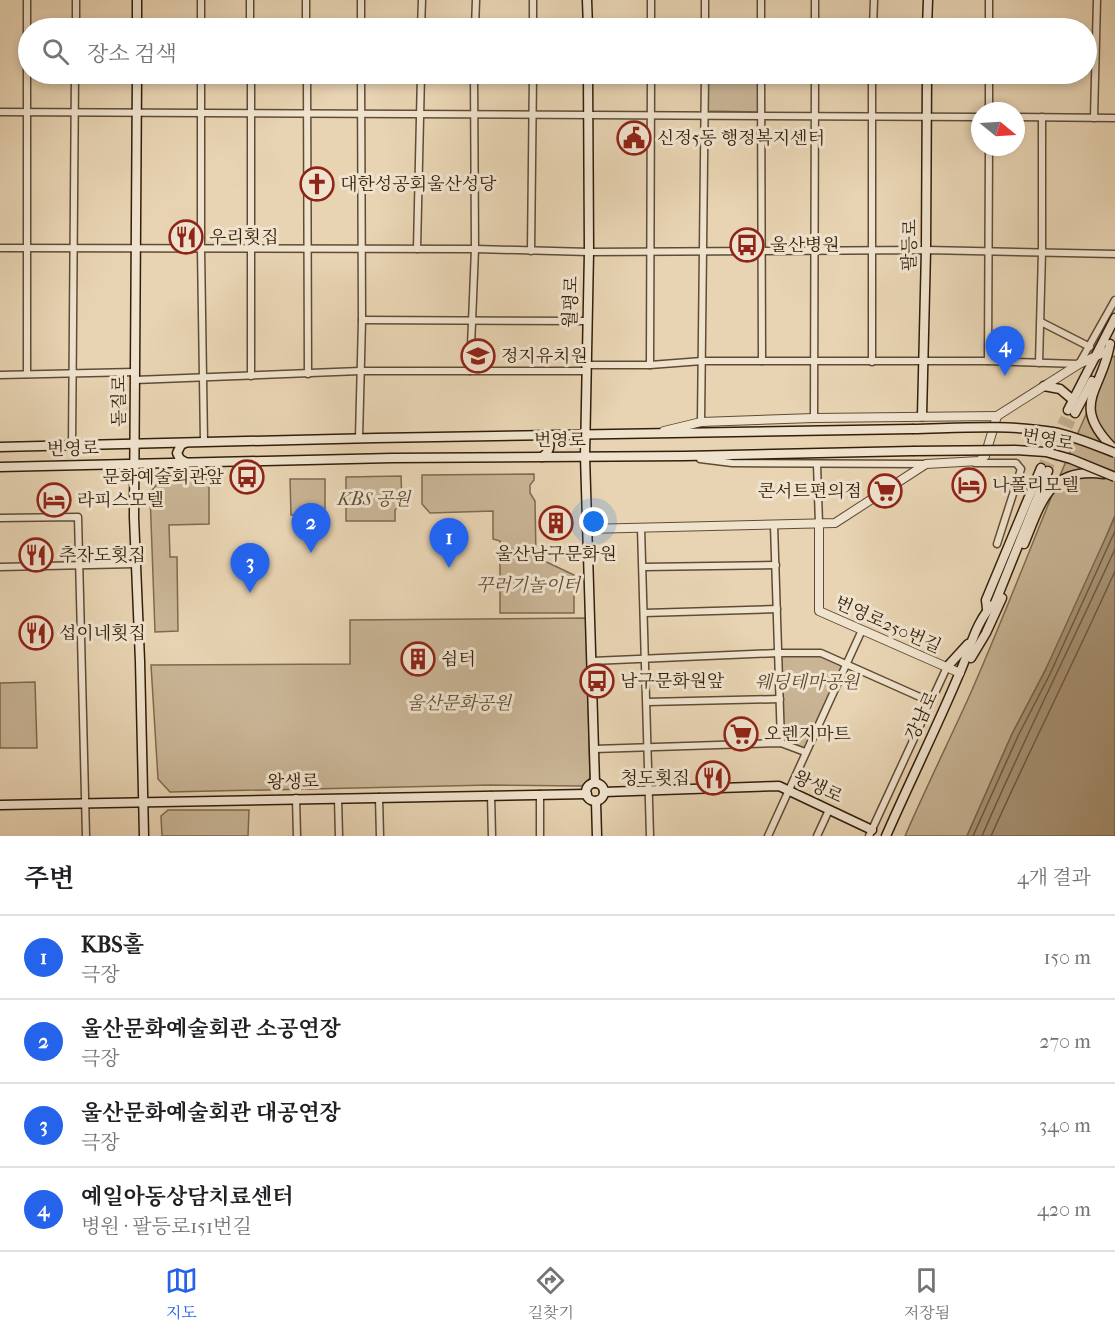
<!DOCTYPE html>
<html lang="ko">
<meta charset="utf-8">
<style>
:root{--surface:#fff;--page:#f2f2f2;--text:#202124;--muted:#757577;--line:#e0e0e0;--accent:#2563eb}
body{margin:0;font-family:"IM FELL French Canon","Noto Serif KR",serif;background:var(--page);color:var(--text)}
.compass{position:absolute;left:971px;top:102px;width:54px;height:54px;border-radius:50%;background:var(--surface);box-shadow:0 3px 9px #0003;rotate:108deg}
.you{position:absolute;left:594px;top:522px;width:21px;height:21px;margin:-15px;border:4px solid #fff;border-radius:50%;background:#1a73e8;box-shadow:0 0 0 9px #1a73e833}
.badge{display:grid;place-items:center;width:39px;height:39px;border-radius:50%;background:var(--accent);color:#fff;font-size:20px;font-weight:700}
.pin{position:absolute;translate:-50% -50px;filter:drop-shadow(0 2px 3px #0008)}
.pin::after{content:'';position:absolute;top:32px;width:21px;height:18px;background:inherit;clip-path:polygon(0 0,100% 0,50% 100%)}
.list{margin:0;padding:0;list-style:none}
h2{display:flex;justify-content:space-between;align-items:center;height:78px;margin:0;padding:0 24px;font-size:26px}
h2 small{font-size:20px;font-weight:400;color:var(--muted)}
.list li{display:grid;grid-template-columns:39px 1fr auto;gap:18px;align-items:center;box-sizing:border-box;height:84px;padding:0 24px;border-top:2px solid var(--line)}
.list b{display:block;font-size:22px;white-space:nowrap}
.list p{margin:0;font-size:20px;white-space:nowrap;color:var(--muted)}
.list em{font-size:20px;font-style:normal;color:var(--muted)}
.icon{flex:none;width:33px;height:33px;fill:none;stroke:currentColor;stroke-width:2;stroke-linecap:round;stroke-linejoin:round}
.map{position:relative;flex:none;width:1115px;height:836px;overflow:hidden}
.search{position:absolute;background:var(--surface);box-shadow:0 3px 9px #0003;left:18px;right:18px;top:18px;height:66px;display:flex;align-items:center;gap:15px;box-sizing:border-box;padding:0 21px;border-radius:33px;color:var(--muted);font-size:22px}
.sheet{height:414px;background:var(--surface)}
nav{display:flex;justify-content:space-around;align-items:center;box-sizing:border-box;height:84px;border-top:2px solid var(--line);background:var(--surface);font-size:16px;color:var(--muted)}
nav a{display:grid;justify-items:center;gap:3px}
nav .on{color:var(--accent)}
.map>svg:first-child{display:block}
.green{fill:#c9b596;stroke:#7e6a50;stroke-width:1.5}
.water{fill:#aa9679;stroke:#7a664c;stroke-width:1.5}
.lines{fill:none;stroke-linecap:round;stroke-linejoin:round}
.shore{stroke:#6e5a41;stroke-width:1.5}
.secondary-tunnel{stroke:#c4b091;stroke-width:8;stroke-dasharray:8 4;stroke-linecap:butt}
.minor-casing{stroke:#604c34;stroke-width:9}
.tertiary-casing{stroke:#604c34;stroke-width:10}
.secondary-casing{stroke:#321e09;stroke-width:11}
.minor{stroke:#f0e3ce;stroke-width:6}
.tertiary{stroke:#f0e3ce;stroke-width:8}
.secondary{stroke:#f0e3ce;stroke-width:8}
.secondary-bridge-casing{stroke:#321e09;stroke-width:11;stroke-linecap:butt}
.secondary-bridge{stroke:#f0e3ce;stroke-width:8}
.labels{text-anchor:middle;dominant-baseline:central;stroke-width:6;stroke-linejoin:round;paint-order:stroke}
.poi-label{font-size:18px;fill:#321e09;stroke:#f0e3ce;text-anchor:start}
.street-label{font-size:18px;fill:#321e09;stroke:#f0e3ce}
.park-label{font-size:18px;font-style:italic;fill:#5f4b33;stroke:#f0e3ce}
</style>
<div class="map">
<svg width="1115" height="836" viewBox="0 0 1115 836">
<rect width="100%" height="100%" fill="#e8d4b3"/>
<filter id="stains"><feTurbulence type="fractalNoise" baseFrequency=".00333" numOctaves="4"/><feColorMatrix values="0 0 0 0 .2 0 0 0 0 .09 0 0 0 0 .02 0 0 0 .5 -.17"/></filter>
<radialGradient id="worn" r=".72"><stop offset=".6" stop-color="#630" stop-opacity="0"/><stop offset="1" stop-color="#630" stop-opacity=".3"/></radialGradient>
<g class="green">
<polygon points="708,74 758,74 758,112 707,111"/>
<path d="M1115,356V515L1075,613L1012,734L967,836H905C925,790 947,745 968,699C1018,586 1059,469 1112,357Z"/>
<polygon points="534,474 534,480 530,485 530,493 535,501 536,557 574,575 574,613 500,613 500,541 493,539 493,511 430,513 422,504 422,475"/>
<polygon points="401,476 402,503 395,510 395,521 346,521 346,477"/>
<polygon points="209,479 209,524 169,525 170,557 177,557 178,631 155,632 150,493 160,480"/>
<polygon points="290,479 325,479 325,515 291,515"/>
<polygon points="586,618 590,778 582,786 491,785 170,792 158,779 151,665 350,664 350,620"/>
<polygon points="778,653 821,653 846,664 805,752 781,743"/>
<polygon points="35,682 37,748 0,748 0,683"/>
<polygon points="168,810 249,810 248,836 162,836 161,816"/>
</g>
<polygon class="water" points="1115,517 1115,836 967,836 1012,734 1045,671"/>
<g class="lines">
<g class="shore">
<polyline points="973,836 1018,736 1050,674 1115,531"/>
<path d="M982,836C1024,739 1071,645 1115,549"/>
<path d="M991,836C1031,747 1075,660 1115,571"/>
</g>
<g class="secondary-tunnel">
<polyline points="1041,468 1068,410"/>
<polyline points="1048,471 1075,413"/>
</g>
<defs>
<g id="minor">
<polyline points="27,0 27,374"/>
<polyline points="201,0 201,28"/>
<polyline points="250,0 250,28"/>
<polyline points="306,0 306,28"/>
<polyline points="361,0 361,28"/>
<polyline points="651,0 651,28"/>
<polyline points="761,0 761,28"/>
<polyline points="815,0 815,28"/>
<polyline points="76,28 76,0"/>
<polyline points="421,28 422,0"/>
<polyline points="475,28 476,0"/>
<polyline points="533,28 533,0"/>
<polyline points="705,28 705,0"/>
<polyline points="873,28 874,0"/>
<polyline points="989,28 989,0"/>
<polyline points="201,74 201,249 204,442"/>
<polyline points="251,74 251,376"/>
<polyline points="307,74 308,374"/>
<polyline points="761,74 762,361"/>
<polyline points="989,111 989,74"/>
<polyline points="0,112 980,117"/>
<polyline points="1016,117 1115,118"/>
<polyline points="1094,118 1097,0"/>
<polyline points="0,248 475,249 589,252 926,250 1115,254"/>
<polyline points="417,249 421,74"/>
<polyline points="531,251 533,74"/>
<polyline points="362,320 587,321"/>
<polyline points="1041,322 1090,347"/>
<polyline points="988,361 989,147"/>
<polyline points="872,362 872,74"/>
<polyline points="1039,363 1042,252 1042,117"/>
<polyline points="585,365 650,365 702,361 988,361 1079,364 1115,300"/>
<polyline points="650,365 651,74"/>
<polyline points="470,371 475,249 474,74"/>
<polyline points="0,375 135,372"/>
<polyline points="135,380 360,371 585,371"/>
<polyline points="814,418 815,74"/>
<polyline points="701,422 705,74"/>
<polyline points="359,438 362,320 361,74"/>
<polyline points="72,446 75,74"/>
<polyline points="700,459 732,463 926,464"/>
<polyline points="975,463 1016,463 1021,469 997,544"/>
<polyline points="817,464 819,524"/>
<polyline points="0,518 78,517 86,836"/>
<polyline points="774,525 781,743"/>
<polyline points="641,528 650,836"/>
<polyline points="0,567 135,564"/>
<polyline points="643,567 776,565"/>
<polyline points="644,613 777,609"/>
<polyline points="592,661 778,653 821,653 931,702"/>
<polyline points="647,702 780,699"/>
<polyline points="594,749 781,743 805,752"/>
<polyline points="540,794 540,836"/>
<polyline points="491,795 492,836"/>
<polyline points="379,797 380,836"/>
<polyline points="296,798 297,836"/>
<polyline points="338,798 339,836"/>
<polyline points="768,836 862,630"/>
<polyline points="817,836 829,810"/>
<polyline points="869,836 947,667"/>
</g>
<g id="tertiary">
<polyline points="997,416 1079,364 1107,351"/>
<polyline points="819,524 819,611 960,673"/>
<polyline points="586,529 835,523 926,464 979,461 985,456 997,416 814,418 701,422 664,431"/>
</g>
<g id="secondary">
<polyline points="587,0 588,28"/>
<polyline points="137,28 137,0"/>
<polyline points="927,28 928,0"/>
<polyline points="137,74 134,517 140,661 144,836"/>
<polyline points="588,74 589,252 585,456 595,783"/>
<path d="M1110,344C1102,392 1068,404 1115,450"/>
<polyline points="1044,386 1060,389 1073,400"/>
<polyline points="1068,410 1115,318"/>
<polyline points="1075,413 1092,381"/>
<polyline points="922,416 926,250 927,74"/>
<path d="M542,435C552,440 552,450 542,457"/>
<polyline points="185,443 181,445 177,453 180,459 185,462"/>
<polyline points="0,447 376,438 912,429"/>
<polyline points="0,467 392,458 685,456 913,451"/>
<path d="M1024,544C1041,503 1049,466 1104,474"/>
<polyline points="987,609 986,600 1041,468"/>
<polyline points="971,658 986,633 1002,598"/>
<polyline points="947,667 968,644"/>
<circle cx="595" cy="792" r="9"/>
<polyline points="604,792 779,786 872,830"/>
<polyline points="596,801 597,836"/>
<polyline points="0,805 587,794"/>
<path d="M886,836C910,781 937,727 960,672C970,650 976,619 995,603L1048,471"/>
</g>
</defs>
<use href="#minor" class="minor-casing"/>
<use href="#tertiary" class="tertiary-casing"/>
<use href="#secondary" class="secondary-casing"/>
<use href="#minor" class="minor"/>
<use href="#tertiary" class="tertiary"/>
<use href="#secondary" class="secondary"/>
<defs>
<g id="secondary-bridge">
<path d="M912,429C959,428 1007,424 1053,432C1074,436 1095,445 1115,453"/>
<polyline points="913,451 1015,450 1046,452 1071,459 1115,477"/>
</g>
</defs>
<use href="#secondary-bridge" class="secondary-bridge-casing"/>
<use href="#secondary-bridge" class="secondary-bridge"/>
</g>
<defs>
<symbol id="civic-ring" viewBox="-11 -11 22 22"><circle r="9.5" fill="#f0e3ce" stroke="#8f2418" stroke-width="1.5"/><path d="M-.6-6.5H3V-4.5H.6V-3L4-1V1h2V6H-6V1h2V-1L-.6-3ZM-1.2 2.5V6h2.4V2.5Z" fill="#8f2418"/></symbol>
<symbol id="church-ring" viewBox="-11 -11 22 22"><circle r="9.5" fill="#f0e3ce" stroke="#8f2418" stroke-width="1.5"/><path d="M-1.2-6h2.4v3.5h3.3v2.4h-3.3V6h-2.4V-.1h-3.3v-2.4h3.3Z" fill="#8f2418"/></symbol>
<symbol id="restaurant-ring" viewBox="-11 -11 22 22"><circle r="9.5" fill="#f0e3ce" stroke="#8f2418" stroke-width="1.5"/><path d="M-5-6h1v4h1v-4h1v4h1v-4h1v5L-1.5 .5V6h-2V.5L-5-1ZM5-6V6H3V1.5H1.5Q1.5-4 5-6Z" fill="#8f2418"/></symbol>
<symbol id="bus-ring" viewBox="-11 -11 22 22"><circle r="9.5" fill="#f0e3ce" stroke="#8f2418" stroke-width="1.5"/><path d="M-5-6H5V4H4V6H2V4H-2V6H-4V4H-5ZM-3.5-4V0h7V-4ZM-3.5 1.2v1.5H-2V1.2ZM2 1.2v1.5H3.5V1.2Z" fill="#8f2418"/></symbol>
<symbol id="school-ring" viewBox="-11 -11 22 22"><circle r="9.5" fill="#f0e3ce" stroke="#8f2418" stroke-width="1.5"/><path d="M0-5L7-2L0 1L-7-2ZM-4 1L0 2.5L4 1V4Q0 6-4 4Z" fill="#8f2418"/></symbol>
<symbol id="hotel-ring" viewBox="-11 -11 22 22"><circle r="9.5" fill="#f0e3ce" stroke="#8f2418" stroke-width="1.5"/><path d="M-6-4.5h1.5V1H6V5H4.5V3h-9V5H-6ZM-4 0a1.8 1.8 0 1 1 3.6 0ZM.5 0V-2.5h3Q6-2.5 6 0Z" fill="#8f2418"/></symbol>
<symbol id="supermarket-ring" viewBox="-11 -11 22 22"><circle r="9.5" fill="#f0e3ce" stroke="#8f2418" stroke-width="1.5"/><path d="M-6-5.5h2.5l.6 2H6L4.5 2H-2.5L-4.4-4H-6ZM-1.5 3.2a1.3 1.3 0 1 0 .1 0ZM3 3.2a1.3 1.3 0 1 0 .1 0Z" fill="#8f2418"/></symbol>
<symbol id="building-ring" viewBox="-11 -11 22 22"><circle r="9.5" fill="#f0e3ce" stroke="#8f2418" stroke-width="1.5"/><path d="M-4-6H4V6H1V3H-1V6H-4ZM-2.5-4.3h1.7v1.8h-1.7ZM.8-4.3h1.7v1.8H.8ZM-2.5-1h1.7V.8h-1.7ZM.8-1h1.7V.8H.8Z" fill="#8f2418"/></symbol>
</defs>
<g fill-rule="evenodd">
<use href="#civic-ring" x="615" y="119" width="38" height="38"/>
<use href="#church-ring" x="298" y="165" width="38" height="38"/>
<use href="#restaurant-ring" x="167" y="218" width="38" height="38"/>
<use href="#bus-ring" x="728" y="226" width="38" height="38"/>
<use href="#school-ring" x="459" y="337" width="38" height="38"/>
<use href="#bus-ring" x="228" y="458" width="38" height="38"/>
<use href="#hotel-ring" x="950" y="466" width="38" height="38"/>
<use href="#supermarket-ring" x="866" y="472" width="38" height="38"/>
<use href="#hotel-ring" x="35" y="481" width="38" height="38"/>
<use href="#building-ring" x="537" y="504" width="38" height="38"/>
<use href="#restaurant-ring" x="17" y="536" width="38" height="38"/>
<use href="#restaurant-ring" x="17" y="614" width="38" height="38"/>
<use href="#building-ring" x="399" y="640" width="38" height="38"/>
<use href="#bus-ring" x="578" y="662" width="38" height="38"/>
<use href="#supermarket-ring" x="722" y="715" width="38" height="38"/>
<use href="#restaurant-ring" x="694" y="759" width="38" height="38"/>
</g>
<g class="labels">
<g class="poi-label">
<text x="657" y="138">신정5동 행정복지센터</text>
<text x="340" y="184">대한성공회울산성당</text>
<text x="209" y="237">우리횟집</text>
<text x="770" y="245">울산병원</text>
<text x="501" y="356">정지유치원</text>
<text x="224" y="477" text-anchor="end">문화예술회관앞</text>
<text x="992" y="485">나폴리모텔</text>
<text x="862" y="491" text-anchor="end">콘서트편의점</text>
<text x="77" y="500">라피스모텔</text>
<text x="556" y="554" text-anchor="middle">울산남구문화원</text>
<text x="59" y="555">추자도횟집</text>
<text x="59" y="633">섭이네횟집</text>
<text x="441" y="659">쉼터</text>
<text x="620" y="681">남구문화원앞</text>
<text x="764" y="734">오렌지마트</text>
<text x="690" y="778" text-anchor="end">청도횟집</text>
</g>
<g class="street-label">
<text transform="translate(910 245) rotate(-89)">팔등로</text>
<text transform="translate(571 302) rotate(-88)">월평로</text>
<text transform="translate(119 401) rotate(-90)">돋질로</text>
<text x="560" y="440">번영로</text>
<text transform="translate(1048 440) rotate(10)">번영로</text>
<text transform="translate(73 449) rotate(-1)">번영로</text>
<text transform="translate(888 625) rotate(24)">번영로250번길</text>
<text transform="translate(922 716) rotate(-65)">강남로</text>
<text transform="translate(293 782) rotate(-1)">왕생로</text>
<text transform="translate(818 787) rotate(25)">왕생로</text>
</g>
<g class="park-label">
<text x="374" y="499">KBS 공원</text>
<text x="528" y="585">꾸러기놀이터</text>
<text x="807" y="682">웨딩테마공원</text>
<text x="459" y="703">울산문화공원</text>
</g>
</g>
<rect width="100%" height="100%" filter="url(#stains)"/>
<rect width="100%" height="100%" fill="url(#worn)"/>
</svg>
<svg class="compass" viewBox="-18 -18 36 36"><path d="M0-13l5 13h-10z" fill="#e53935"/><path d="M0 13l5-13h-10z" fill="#757577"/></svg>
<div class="you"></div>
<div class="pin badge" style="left:449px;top:568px">1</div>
<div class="pin badge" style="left:311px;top:553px">2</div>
<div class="pin badge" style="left:250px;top:593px">3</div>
<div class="pin badge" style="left:1005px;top:376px">4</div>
<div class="search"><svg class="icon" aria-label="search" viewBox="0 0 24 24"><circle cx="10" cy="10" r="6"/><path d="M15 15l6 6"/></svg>장소 검색</div>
</div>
<section class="sheet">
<h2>주변<small>4개 결과</small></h2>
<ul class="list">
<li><span class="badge">1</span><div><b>KBS홀</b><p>극장</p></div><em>150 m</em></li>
<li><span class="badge">2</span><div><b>울산문화예술회관 소공연장</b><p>극장</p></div><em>270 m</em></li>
<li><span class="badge">3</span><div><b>울산문화예술회관 대공연장</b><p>극장</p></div><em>340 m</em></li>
<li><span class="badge">4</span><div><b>예일아동상담치료센터</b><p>병원 · 팔등로151번길</p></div><em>420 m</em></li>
</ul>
</section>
<nav>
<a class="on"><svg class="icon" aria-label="map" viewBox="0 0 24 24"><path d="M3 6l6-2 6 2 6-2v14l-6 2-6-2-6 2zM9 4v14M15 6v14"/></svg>지도</a>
<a><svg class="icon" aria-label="directions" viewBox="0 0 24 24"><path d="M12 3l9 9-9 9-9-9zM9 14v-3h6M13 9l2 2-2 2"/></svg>길찾기</a>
<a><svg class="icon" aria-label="saved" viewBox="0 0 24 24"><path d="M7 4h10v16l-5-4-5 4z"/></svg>저장됨</a>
</nav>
